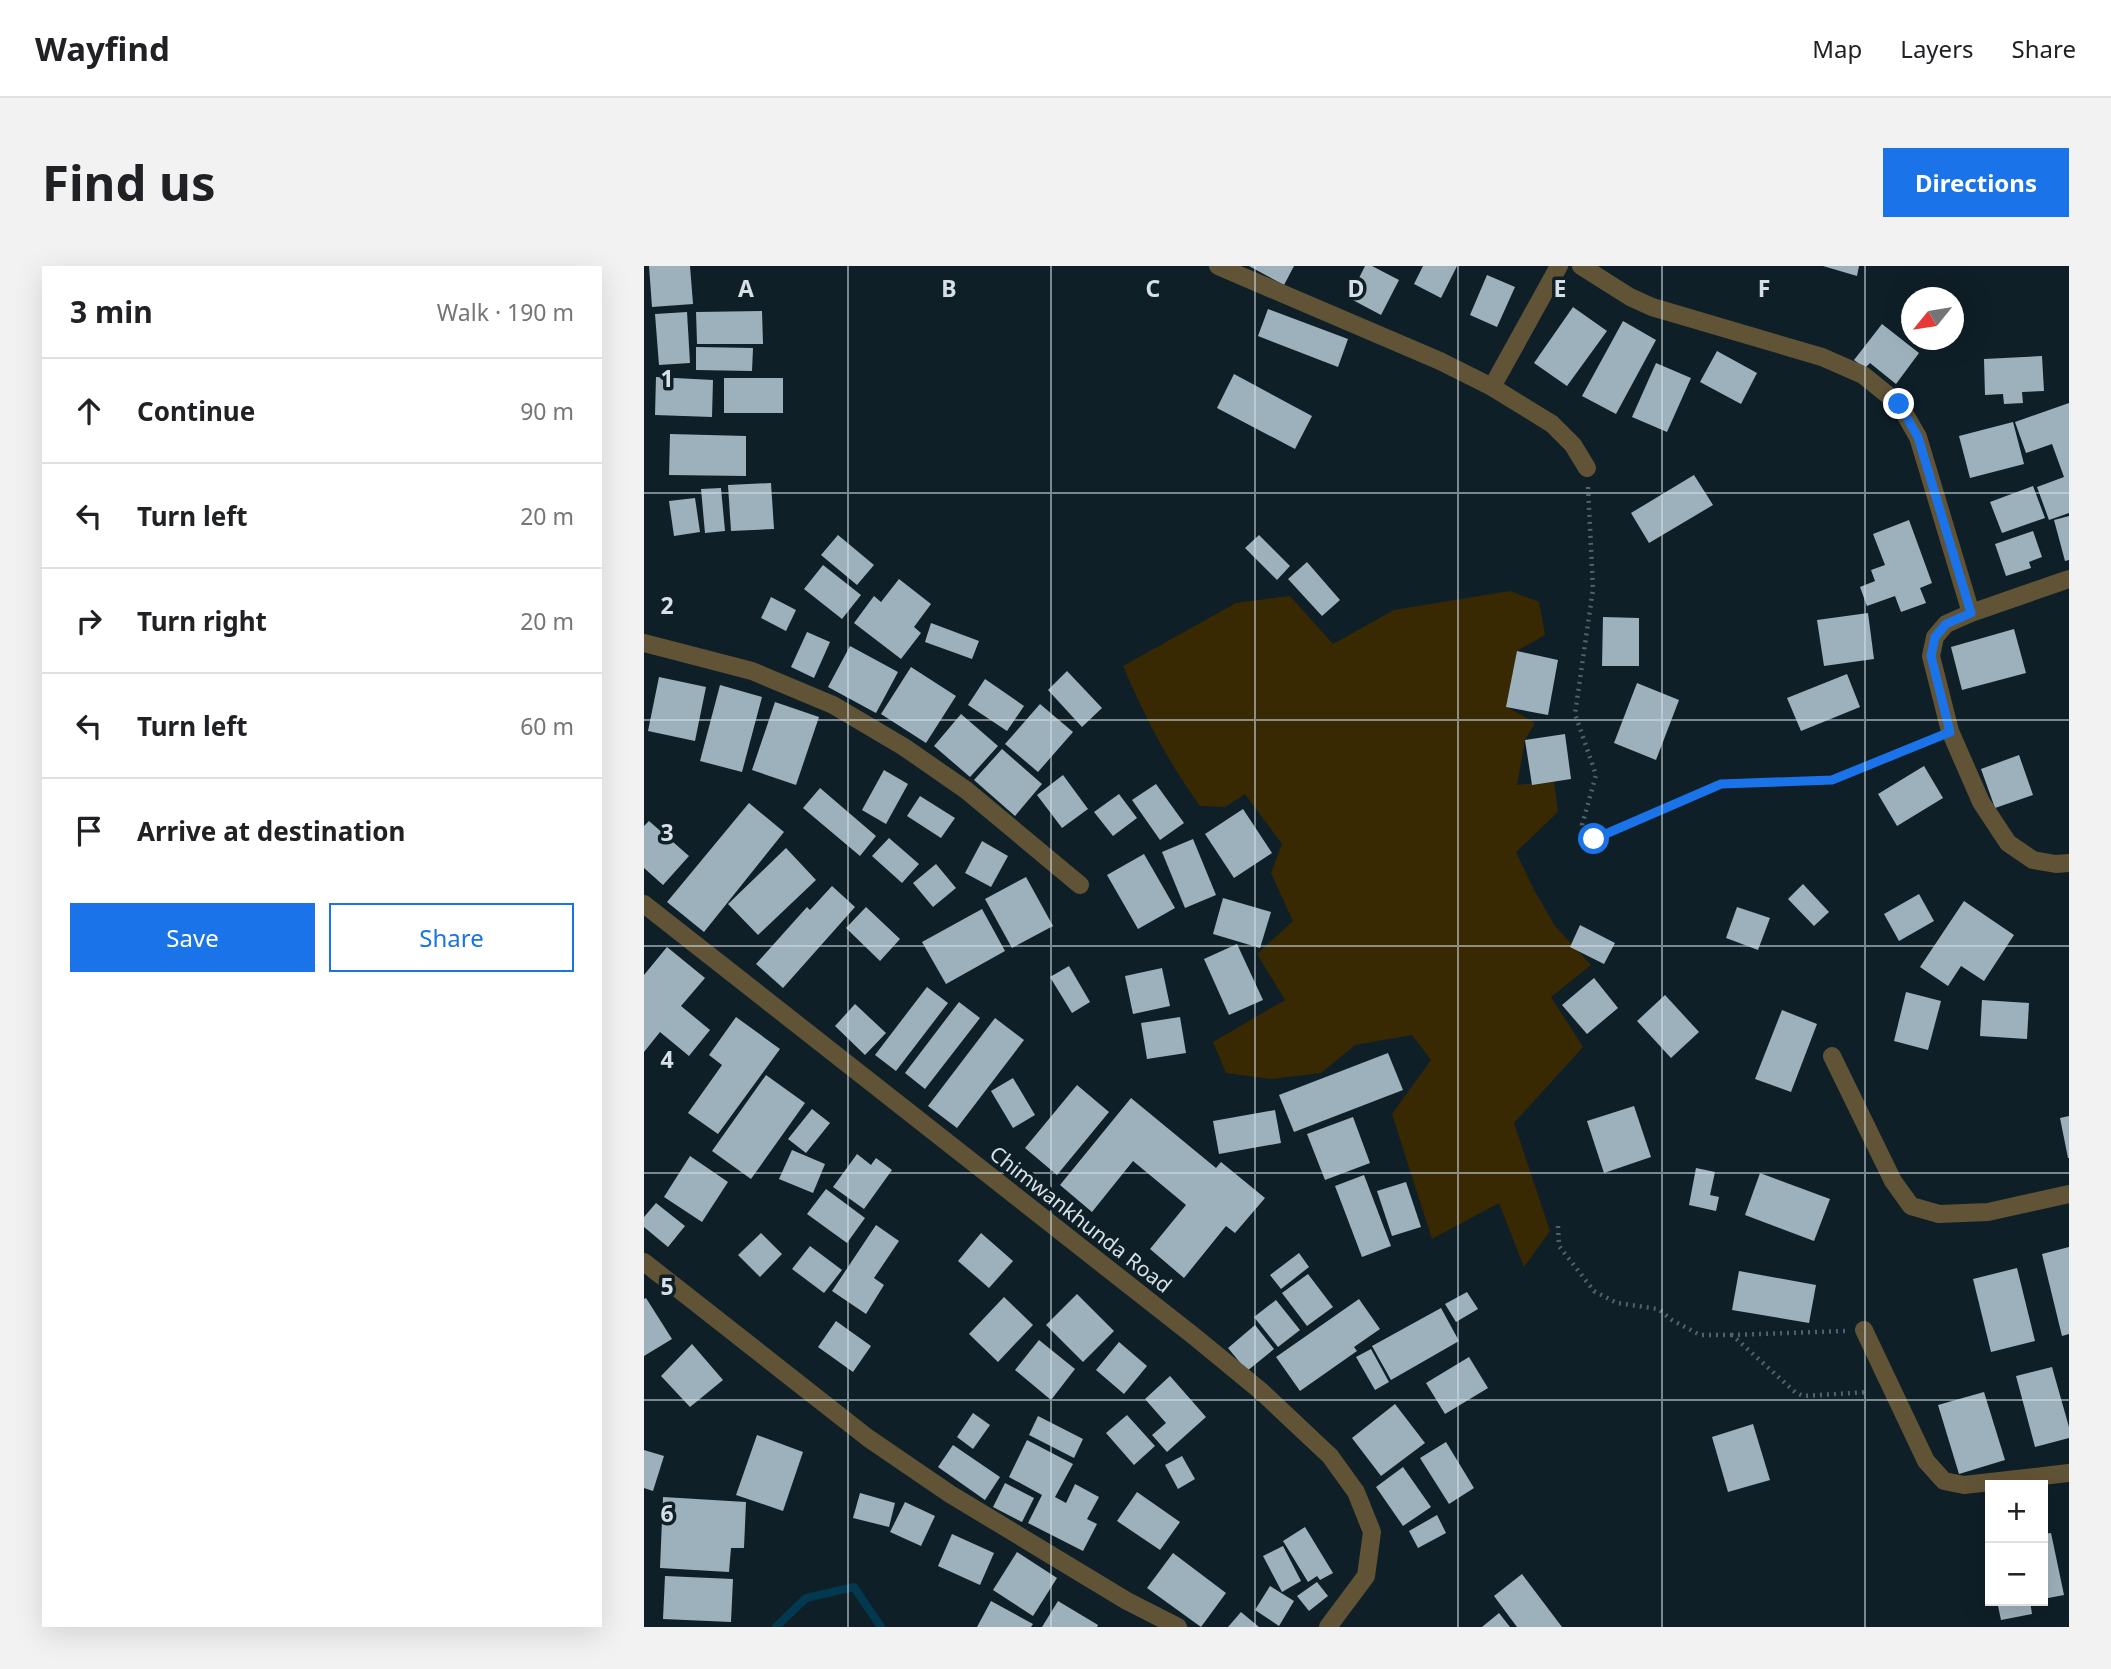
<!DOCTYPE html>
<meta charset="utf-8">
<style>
:root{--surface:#fff;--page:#f2f2f2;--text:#202124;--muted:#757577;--line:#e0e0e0;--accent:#1a73e8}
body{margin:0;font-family:"Noto Sans",sans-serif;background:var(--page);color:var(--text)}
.controls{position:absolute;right:21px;bottom:21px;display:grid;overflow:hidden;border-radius:0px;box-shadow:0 7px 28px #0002}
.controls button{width:63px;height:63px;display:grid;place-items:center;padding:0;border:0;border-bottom:2px solid var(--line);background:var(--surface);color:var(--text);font:35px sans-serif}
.compass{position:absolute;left:1257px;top:21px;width:63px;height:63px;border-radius:50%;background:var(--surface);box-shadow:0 7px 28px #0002;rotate:240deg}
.stop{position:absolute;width:21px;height:21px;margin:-16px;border:5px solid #1a73e8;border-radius:50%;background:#fff}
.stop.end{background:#1a73e8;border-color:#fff;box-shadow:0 2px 7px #0008}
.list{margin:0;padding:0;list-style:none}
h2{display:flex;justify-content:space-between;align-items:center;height:91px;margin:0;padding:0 28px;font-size:30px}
h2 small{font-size:23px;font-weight:400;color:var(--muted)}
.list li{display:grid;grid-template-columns:46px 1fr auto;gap:21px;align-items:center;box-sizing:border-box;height:105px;padding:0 28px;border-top:2px solid var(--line)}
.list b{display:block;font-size:26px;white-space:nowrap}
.list em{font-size:23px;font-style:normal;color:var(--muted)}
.actions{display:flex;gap:14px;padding:21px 28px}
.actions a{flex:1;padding:16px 0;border:2px solid var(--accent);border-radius:0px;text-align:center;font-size:24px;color:var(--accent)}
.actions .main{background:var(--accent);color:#fff}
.icon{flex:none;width:38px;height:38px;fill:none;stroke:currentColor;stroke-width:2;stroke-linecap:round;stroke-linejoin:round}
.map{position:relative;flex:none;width:1425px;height:1361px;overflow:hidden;border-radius:0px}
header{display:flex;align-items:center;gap:42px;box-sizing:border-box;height:98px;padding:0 35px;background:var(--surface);border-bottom:2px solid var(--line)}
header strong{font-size:33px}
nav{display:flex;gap:38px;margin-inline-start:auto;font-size:24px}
.intro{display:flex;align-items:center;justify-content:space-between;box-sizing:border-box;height:168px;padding:0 42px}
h1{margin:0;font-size:49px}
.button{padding:18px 32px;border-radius:0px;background:var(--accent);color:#fff;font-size:24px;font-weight:700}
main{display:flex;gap:42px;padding:0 42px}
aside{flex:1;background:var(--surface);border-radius:0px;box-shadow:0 7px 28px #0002}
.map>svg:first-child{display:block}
.green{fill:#392903}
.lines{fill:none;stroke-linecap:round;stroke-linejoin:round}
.stream{stroke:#033950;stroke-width:8}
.building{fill:#9db1bc}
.path{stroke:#536168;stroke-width:4.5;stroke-dasharray:2 5;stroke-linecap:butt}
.minor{stroke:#615335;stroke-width:18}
.route{stroke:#1a73e8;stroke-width:9}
.grid{fill:none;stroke:#d6e0e6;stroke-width:2;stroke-opacity:0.55}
.labels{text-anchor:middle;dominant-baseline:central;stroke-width:7;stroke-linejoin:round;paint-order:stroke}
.street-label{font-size:21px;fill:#d6e0e6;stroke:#0f1f27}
.grid-label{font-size:23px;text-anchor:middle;font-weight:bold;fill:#d6e0e6;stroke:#0f1f27;stroke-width:7;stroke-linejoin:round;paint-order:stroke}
</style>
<header>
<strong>Wayfind</strong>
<nav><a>Map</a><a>Layers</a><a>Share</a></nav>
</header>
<div class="intro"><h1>Find us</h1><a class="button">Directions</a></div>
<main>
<aside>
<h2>3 min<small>Walk · 190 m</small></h2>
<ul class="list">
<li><svg class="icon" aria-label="ahead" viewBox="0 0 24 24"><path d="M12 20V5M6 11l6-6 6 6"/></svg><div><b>Continue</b></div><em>90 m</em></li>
<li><svg class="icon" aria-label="left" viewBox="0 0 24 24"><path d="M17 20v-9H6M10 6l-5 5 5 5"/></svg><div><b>Turn left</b></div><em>20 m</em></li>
<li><svg class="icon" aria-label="right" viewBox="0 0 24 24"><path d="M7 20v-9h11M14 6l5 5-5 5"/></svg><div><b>Turn right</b></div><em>20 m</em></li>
<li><svg class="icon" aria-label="left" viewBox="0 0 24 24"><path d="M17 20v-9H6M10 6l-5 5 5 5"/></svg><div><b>Turn left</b></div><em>60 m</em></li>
<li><svg class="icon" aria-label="arrive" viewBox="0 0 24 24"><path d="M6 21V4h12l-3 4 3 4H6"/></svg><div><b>Arrive at destination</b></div></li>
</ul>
<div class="actions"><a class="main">Save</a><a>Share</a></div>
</aside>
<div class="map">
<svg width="1425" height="1361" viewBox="0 0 1425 1361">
<rect width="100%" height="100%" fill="#0f1f27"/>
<path class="green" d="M866,325L895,336L901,369L873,385L863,441L891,457L881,474L873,519L910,515L914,546L872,586L889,622L911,660L947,699L907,731L939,781L870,857L906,965L880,1001L855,937L788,973L748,848L787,794L768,769L711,779L677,807L627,813L582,807L569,776L641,734L613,688L649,655L627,607L638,578L601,528L581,541L556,540C523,494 502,453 479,400L592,337L646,330L689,378L750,344Z"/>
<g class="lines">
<polyline class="stream" points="132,1361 162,1332 210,1321 237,1361"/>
</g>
<g class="building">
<polygon points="5,0 46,0 49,38 8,41"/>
<polygon points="605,0 650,0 640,19"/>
<polygon points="721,0 728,0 755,14 737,49 705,32"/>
<polygon points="779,0 813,0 797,32 770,18"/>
<polygon points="1179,0 1215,0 1213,10"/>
<polygon points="843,9 871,21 853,61 826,49"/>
<polygon points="929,41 963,65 923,120 890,97"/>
<polygon points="624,43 704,73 694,101 614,70"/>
<polygon points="118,45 119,78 53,78 52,46"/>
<polygon points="43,46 46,97 15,99 11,48"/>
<polygon points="979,55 1012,74 972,148 938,130"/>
<polygon points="1238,58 1275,87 1252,118 1226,97 1221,102 1210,94"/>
<polygon points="52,81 109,82 108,105 52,104"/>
<polygon points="1073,85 1113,107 1097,138 1056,116"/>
<polygon points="1398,90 1400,125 1378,126 1379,137 1360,138 1359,128 1341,129 1340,93"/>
<polygon points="1012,97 1047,112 1023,166 988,151"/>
<polygon points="590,108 668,150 651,183 573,142"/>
<polygon points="12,111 69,114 68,151 11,149"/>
<rect x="80" y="112" width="59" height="35"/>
<polygon points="1425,137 1425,247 1405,254 1393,221 1420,211 1408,178 1382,187 1371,156"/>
<polygon points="1369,156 1380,198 1326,212 1315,170"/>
<polygon points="26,168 102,170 102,210 25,209"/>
<polygon points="1050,209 1069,239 1005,277 987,247"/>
<polygon points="127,217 130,263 87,265 84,219"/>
<polygon points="1389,220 1401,252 1358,267 1346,236"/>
<polygon points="77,222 81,265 61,267 57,223"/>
<polygon points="51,232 56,266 30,270 25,235"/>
<polygon points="1425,250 1425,294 1421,295 1410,254"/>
<polygon points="1265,254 1288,317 1276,322 1282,337 1257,346 1251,330 1223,340 1216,321 1231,315 1227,304 1241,299 1229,268"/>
<polygon points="1389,265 1398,291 1385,296 1387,302 1362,310 1351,278"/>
<polygon points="194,269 230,299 213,319 177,289"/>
<polygon points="615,269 646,300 633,314 601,282"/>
<polygon points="663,296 696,334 678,350 644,313"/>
<polygon points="179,299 217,329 198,353 160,323"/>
<polygon points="255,313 287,338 270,361 277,367 257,393 210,357 230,330 237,336"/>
<polygon points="127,331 152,344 142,365 117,352"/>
<polygon points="1224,347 1230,393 1180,400 1173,354"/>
<polygon points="959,351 995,352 995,400 958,400"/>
<polygon points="287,357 335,375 328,393 281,376"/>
<polygon points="1370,363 1382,407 1318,424 1307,381"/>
<polygon points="163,366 186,376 170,412 147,401"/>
<polygon points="206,380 254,406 232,447 184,421"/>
<polygon points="873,385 914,394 904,449 862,441"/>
<polygon points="267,401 312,430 282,477 237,448"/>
<polygon points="423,405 458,442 438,461 404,424"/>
<polygon points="1203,408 1216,441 1157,465 1143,432"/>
<polygon points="15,411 62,421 51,475 4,465"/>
<polygon points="341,413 380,440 363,465 324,439"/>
<polygon points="993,417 1035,434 1012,494 970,477"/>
<polygon points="76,419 118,431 98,506 56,495"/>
<polygon points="131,436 175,451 152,519 108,504"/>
<polygon points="396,438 429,466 394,506 361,478"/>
<polygon points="317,448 354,480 326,511 290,480"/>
<polygon points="921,468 927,513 888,519 881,474"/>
<polygon points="358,483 398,518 371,550 330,514"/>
<polygon points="1375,489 1389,529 1351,542 1337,503"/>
<polygon points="1280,500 1299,532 1253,560 1234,528"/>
<polygon points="240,504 264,518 242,558 218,544"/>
<polygon points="419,509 444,543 418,562 393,529"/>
<polygon points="512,518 540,557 516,574 488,534"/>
<polygon points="176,522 232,570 216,590 159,542"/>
<polygon points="475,528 493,552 469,570 450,546"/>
<polygon points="276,530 311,552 297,572 263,550"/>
<polygon points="105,537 140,566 60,666 23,636"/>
<polygon points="599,543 628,587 590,612 561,568"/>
<polygon points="5,555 45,590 19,619 0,602 0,560"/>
<polygon points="245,572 275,598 258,617 228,590"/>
<polygon points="549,573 572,629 541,642 518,586"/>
<polygon points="338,575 364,590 347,621 321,607"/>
<polygon points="142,582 172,614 114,669 84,638"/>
<polygon points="500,588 531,642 494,663 463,609"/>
<polygon points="292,598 312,622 289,641 269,617"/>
<polygon points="382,611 409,660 368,682 341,633"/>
<polygon points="1159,618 1185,646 1170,660 1144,633"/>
<polygon points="188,620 211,641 139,722 112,698 163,641 166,644"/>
<polygon points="1275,628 1290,655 1255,675 1240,648"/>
<polygon points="579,632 627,646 616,682 569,668"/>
<polygon points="1320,635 1370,669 1340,715 1317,700 1304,720 1276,701"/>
<polygon points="222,641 256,673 236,695 202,662"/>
<polygon points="1093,641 1126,652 1114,684 1082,672"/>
<polygon points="338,643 361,685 302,718 278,676"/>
<polygon points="936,659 971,677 960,698 926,681"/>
<polygon points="593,678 619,734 585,749 560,693"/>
<polygon points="23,681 61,712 37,740 66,764 45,790 16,766 0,786 0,709"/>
<polygon points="425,700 446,736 428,747 406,711"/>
<polygon points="518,702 526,740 489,748 481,710"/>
<polygon points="950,712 974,742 943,768 918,739"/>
<polygon points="283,721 304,737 252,805 231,789"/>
<polygon points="1262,726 1297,735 1284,784 1250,775"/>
<polygon points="1021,729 1055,766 1027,792 993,755"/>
<polygon points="1338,734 1385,737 1383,773 1336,770"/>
<polygon points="315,736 336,752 281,823 261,807"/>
<polygon points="211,738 242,767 221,789 191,760"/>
<polygon points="1138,744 1173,758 1147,826 1111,813"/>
<polygon points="92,751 136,783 74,868 44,847 78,799 65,789"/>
<polygon points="536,751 542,787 503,793 497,757"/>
<polygon points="351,752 380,774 313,862 284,840"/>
<polygon points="744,787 759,824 650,866 635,829"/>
<polygon points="122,809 161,837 107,913 68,885"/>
<polygon points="369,812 391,849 369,862 347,825"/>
<polygon points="433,819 465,846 413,909 381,882"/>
<polygon points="487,832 572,902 577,896 621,932 591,967 582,960 540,1012 506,983 542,939 489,895 448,946 416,919"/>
<polygon points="990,840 1007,891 960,907 943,855"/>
<polygon points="168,843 186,857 162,887 144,873"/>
<polygon points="631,844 637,877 575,888 569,855"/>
<polygon points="1425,850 1425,892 1424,892 1416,852"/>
<polygon points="709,851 726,897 681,914 663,868"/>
<polygon points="148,884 181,898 169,927 135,913"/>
<polygon points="213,888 227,899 232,892 248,904 220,943 189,921"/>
<polygon points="46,890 84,916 58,956 20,931"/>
<polygon points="1052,902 1071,906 1066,929 1075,931 1072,945 1045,939"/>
<polygon points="1116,907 1186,933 1170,975 1101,949"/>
<polygon points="720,909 747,980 718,991 691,920"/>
<polygon points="762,916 777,961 748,970 733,925"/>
<polygon points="182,923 221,952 203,977 163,948"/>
<polygon points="12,937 41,960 24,981 0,961 0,951"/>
<polygon points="232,959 255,975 230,1012 240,1019 222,1048 188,1025"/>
<polygon points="117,967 138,988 116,1011 94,989"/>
<polygon points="337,967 369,995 345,1022 314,995"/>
<polygon points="166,980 198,1004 180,1027 148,1003"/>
<polygon points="1425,981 1425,1068 1418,1070 1398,988"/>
<polygon points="655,987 665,1001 637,1023 626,1009"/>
<polygon points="1373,1002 1391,1075 1347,1086 1329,1013"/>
<polygon points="1095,1005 1172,1019 1165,1057 1088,1044"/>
<polygon points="664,1008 689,1041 663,1060 638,1027"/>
<polygon points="823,1026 834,1043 812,1056 801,1038"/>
<polygon points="433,1028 470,1065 439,1096 402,1059"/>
<polygon points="360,1031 389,1059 354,1096 325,1068"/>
<polygon points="2,1032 28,1073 0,1090 0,1033"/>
<polygon points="715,1033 736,1063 710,1081 713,1085 656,1125 632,1091"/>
<polygon points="632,1034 656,1064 634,1081 610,1051"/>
<polygon points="797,1042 815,1075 747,1114 728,1080"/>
<polygon points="192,1055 227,1080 209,1106 174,1081"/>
<polygon points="611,1059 630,1083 603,1105 584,1082"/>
<polygon points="395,1074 431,1103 407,1134 371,1104"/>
<polygon points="475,1076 503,1100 480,1128 452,1104"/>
<polygon points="48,1078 79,1114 46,1141 17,1110"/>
<polygon points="727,1083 745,1116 731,1124 712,1091"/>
<polygon points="825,1091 844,1122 801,1148 782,1117"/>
<polygon points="1408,1101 1425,1161 1425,1172 1391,1181 1372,1110"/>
<polygon points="526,1110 562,1151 523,1186 508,1169 522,1157 501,1133"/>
<polygon points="1340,1126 1361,1194 1315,1208 1294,1139"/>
<polygon points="751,1138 781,1177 737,1210 708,1172"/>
<polygon points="329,1147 346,1159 329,1183 313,1171"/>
<polygon points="483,1149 511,1180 490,1199 462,1167"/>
<polygon points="394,1150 439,1173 430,1192 385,1169"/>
<polygon points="1109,1158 1126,1214 1084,1226 1068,1171"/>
<polygon points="113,1169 159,1186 139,1245 92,1229"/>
<polygon points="383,1174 429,1198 411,1231 422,1237 431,1218 455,1231 443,1253 453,1258 439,1285 384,1257 398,1229 365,1211"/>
<polygon points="802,1176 830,1222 805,1238 776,1192"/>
<polygon points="309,1179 356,1211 341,1234 294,1201"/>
<polygon points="0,1184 20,1190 9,1225 0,1222"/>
<polygon points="538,1190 551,1213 534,1223 521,1199"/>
<polygon points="759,1201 787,1241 759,1260 732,1221"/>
<polygon points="361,1217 390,1232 378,1256 349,1241"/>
<polygon points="493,1226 536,1256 516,1284 473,1255"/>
<polygon points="216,1227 251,1237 245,1261 209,1252"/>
<polygon points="19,1231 102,1236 100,1282 87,1282 85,1306 16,1302"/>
<polygon points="261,1236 291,1250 277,1280 246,1266"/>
<polygon points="793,1249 802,1267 774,1282 765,1265"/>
<polygon points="661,1261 689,1307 676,1314 673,1310 664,1316 639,1275"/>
<polygon points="1407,1267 1420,1329 1399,1333 1399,1268"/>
<polygon points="308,1268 350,1287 336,1319 294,1300"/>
<polygon points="639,1280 657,1315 638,1326 619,1290"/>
<polygon points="373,1286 413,1312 389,1350 349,1324"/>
<polygon points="529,1287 582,1327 557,1361 503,1322"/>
<polygon points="878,1308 918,1361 873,1361 850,1330"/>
<polygon points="21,1310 89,1313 87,1356 19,1353"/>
<polygon points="673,1316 684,1330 665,1345 653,1330"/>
<polygon points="626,1320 650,1335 635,1360 611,1344"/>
<polygon points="347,1335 389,1358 387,1361 333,1361"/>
<polygon points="414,1335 454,1359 453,1361 398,1361"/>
<polygon points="1353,1335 1386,1335 1388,1348 1357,1354"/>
<polygon points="597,1346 615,1361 584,1361"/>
<polygon points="855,1347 866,1361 838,1361"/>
</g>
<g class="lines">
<g class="path">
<polyline points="944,221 949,323 931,448 952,509 938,559 941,570 950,573 1077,518 1188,514 1287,473"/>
<polyline points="914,960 915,980 950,1025 973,1037 1014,1043 1028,1054 1056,1069 1088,1069"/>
<polyline points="1201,1065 1088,1069 1151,1126 1159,1130 1225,1126"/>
</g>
<g class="minor">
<polyline points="574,0 796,95 848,121 908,158 929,179 943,202"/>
<polyline points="937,0 986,31 1008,41 1178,91 1219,109 1255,138 1274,171 1327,347"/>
<polyline points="848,121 915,0"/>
<polyline points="1425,313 1327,347 1302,358 1291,371 1287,390 1306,465 1337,536 1364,577 1389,594 1412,598 1425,597"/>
<polyline points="0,377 108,405 189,439 260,481 322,524 436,619"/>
<polyline points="0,638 551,1071 618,1126 686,1190 712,1226 728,1266 722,1310 684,1361"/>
<polyline points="1188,790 1249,915 1267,940 1295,948 1344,946 1425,928"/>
<polyline points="0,996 224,1172 306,1228 483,1335 534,1361"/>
<polyline points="1220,1064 1282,1195 1300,1215 1320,1219 1425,1207"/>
</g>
</g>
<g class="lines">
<polyline class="route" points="950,573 1077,518 1188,514 1306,466 1287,390 1291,371 1302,358 1327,347 1274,171 1255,138"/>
</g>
<path class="grid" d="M204,0V1361M407,0V1361M611,0V1361M814,0V1361M1018,0V1361M1221,0V1361M0,227H1425M0,454H1425M0,680H1425M0,907H1425M0,1134H1425"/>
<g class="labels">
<g class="street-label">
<text transform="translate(437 953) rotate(38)">Chimwankhunda Road</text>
</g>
</g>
<g class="grid-label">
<text x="102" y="31">A</text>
<text x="305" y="31">B</text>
<text x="509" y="31">C</text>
<text x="712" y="31">D</text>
<text x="916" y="31">E</text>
<text x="1120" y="31">F</text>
<text x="23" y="121">1</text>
<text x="23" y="348">2</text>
<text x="23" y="575">3</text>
<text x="23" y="802">4</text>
<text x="23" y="1029">5</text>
<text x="23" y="1256">6</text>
</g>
</svg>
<div class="controls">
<button>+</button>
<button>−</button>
</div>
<svg class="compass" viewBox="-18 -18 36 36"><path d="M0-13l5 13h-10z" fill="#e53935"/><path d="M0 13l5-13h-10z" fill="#757577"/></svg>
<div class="stop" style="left:950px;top:573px"></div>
<div class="stop end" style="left:1255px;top:138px"></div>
</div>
</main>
